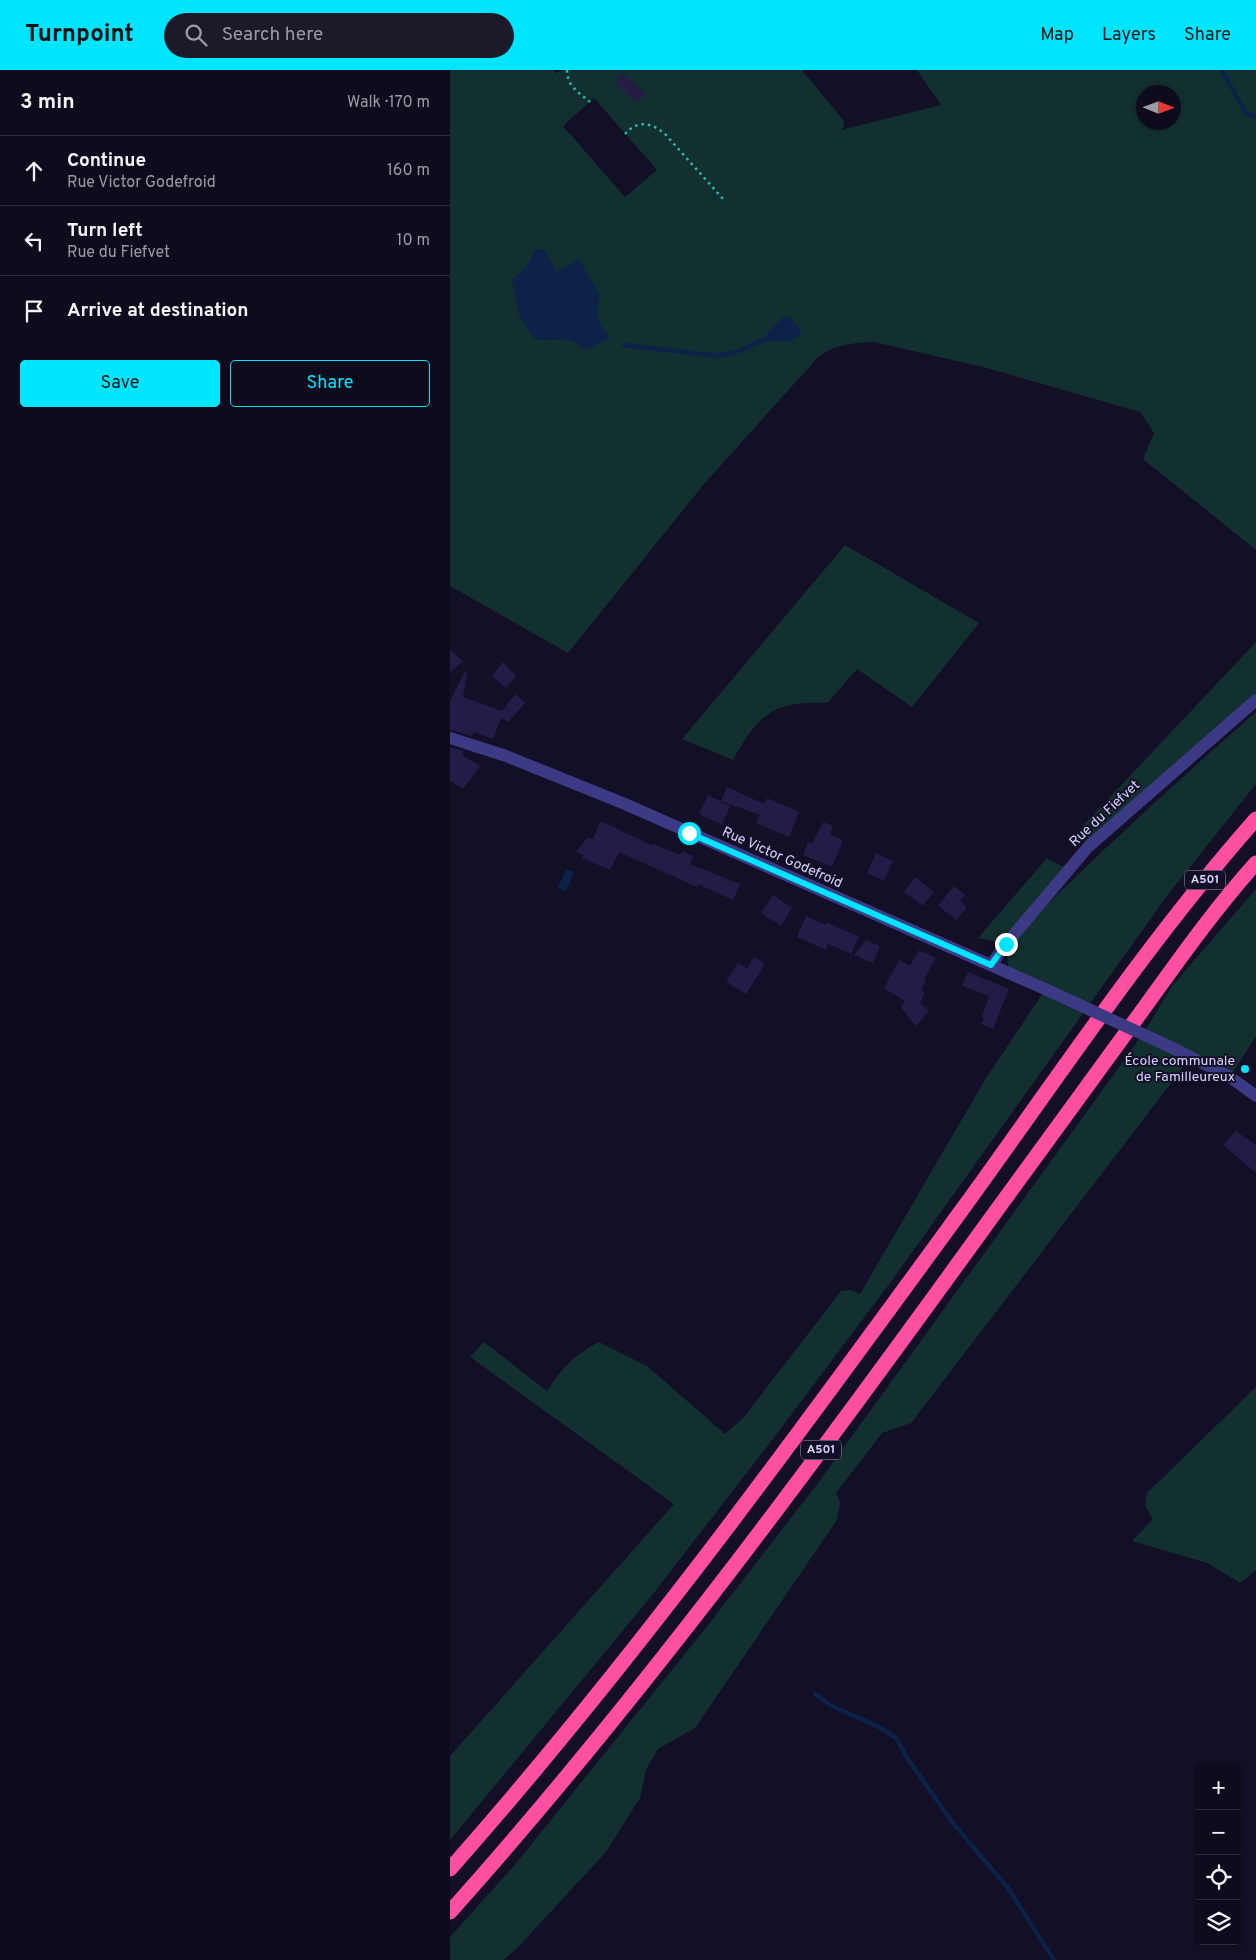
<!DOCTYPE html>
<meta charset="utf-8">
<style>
:root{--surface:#0e0b1c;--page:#1c1929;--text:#f1f3f6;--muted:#9b9ba3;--line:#2e2b3b;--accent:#00e5ff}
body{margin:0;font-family:Overpass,sans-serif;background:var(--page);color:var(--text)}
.controls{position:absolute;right:15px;bottom:15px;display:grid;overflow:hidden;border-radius:5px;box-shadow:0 1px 4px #0004}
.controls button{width:45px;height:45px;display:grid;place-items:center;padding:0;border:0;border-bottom:1px solid var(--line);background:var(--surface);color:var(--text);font:25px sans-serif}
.compass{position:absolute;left:686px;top:15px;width:45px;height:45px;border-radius:50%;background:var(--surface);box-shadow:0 1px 4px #0004;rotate:91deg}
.stop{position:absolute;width:15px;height:15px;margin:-11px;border:4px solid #00e5ff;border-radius:50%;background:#fff}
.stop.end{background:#00e5ff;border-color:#fff;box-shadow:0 1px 5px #0008}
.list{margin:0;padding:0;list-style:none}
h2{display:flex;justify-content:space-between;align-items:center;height:65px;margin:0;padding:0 20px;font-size:21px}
h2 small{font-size:16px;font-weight:400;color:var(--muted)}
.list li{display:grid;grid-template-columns:32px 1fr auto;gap:15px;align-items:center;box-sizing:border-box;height:70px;padding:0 20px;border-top:1px solid var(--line)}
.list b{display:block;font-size:19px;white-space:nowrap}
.list p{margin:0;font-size:16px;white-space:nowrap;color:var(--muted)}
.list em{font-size:16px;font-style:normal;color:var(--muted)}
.actions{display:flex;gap:10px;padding:15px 20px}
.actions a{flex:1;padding:11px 0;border:1px solid var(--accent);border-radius:5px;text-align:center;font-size:18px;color:var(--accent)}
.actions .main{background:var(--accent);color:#111}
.icon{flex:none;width:28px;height:28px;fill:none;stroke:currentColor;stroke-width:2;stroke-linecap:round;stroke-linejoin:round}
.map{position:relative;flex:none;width:806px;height:1890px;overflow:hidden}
header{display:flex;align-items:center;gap:30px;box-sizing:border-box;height:70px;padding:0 25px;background:var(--accent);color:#111}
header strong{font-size:24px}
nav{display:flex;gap:28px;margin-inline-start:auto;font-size:18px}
.search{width:350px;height:45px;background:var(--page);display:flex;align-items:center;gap:12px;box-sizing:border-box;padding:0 18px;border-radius:28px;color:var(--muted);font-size:19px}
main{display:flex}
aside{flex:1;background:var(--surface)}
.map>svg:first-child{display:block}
.green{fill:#12302f;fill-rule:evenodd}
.water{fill:#0c2248}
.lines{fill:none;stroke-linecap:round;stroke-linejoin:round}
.stream{stroke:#0c2248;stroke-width:4.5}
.building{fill:#241b47}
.path{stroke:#2fb8b0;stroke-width:2.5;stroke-dasharray:2.5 4;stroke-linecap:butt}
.minor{stroke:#3d3a85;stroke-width:12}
.highway{stroke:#ff4fa3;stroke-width:15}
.minor-bridge{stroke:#3d3a85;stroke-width:12}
.route{stroke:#00e5ff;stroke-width:6}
.poi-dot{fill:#00e5ff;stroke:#130f26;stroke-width:2}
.labels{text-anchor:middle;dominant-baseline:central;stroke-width:4;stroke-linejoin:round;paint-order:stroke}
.shield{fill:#130f26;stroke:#9e99be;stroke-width:1}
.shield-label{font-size:12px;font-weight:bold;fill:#d9d4ff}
.street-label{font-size:14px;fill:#d9d4ff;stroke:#130f26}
.poi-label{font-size:14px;fill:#d9d4ff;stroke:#130f26;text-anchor:end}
</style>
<header>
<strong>Turnpoint</strong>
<div class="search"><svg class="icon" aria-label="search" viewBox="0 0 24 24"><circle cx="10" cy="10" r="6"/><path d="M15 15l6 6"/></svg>Search here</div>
<nav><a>Map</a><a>Layers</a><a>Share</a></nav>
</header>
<main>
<aside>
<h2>3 min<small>Walk · 170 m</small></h2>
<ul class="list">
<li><svg class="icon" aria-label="ahead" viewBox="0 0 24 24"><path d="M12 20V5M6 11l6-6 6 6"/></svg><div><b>Continue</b><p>Rue Victor Godefroid</p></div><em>160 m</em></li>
<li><svg class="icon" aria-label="left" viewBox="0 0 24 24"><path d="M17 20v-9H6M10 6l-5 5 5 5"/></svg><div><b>Turn left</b><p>Rue du Fiefvet</p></div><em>10 m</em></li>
<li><svg class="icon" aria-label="arrive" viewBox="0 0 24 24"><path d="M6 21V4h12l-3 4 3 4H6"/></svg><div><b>Arrive at destination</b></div></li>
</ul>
<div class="actions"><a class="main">Save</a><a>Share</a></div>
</aside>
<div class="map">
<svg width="806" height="1890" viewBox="0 0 806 1890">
<rect width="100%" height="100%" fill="#130f26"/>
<g class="green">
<path d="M0,0H103L105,3L114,0H352L394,51V56L391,60L491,35L467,0H806V480L693,389L704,363L690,342L533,297L424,272C403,273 387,274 369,286L254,414L118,583L0,516ZM694,22H724V52H694ZM144,28L207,100L175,127L113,56Z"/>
<path d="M395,475L529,553L462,637L407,599L377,633C323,630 308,645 283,690L232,669Z"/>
<polygon points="806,572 806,630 638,777 629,760"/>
<path d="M806,642V714L717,826L440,1213L326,1365L203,1524L0,1770V1686L224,1434L20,1287L34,1272L97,1321C113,1297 123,1286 149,1272L197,1296L275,1364L294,1347L391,1221L401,1220L410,1224L536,1008L595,920L558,896L556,875C637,794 720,717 806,642Z"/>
<polygon points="597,788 619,800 556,874 528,868"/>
<polygon points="806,819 806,966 780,1007 741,987 461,1353 432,1363 386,1423 390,1433 387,1450 245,1658 208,1679 196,1700 190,1728 156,1782 69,1876 53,1890 0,1890 0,1867 63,1797 255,1559 368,1413 693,964 722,916"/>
<polygon points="806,1317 806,1500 790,1513 757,1493 682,1471 703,1449 695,1436 697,1423"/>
</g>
<g class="water">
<path d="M86,179H94L107,201L129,189L150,225C146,245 146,253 161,267L137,280C111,262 109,274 84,269L69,245L62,210L76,197Z"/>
<polygon points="338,246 351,260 350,266 339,271 317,272 317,263 332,248"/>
<polygon points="116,799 124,802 116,822 108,818"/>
</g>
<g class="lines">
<g class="stream">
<polyline points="772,0 795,42 806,47"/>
<polyline points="174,275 268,286 286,282 315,269"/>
<polyline points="365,1624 380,1635 429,1657 446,1668 458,1689 502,1752 558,1818 604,1890"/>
</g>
</g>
<g class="building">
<polygon points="172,4 195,23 187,32 165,13"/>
<polygon points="0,580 13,591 0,603"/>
<polygon points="53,592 66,606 56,618 42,606"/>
<polygon points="15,601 17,602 13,627 52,641 65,624 75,633 58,652 51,648 43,669 24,662 22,666 0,660 0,631"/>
<polygon points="0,677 14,681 12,685 30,696 13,719 0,711"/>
<polygon points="277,717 314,734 317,728 349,742 339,767 306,753 310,745 271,731"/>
<polygon points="258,725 280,736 272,755 249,744"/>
<polygon points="151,751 203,776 204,774 230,785 232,781 243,786 240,794 290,814 283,830 248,814 247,817 169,782 160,800 132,788 133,785 126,782 138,767 143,769"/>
<polygon points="373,752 383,756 380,764 393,770 382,797 353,785 358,772 362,774"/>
<polygon points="426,783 443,791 434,811 417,803"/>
<polygon points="465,807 484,822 473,836 454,822"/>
<polygon points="504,816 515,825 510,831 517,837 507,850 488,836"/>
<polygon points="323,825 342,838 331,856 311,843"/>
<polygon points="356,846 376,855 377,852 409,867 401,884 378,874 376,880 347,867"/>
<polygon points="416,870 430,876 423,893 404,885"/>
<polygon points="469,880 486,888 474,909 476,910 471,920 475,923 470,933 479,941 466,956 451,938 455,931 434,918 449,890 460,896"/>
<polygon points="304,887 315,894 296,924 276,912 288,893 297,899"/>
<polygon points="518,902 559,919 543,959 531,954 534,948 532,947 539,926 512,916"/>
<polygon points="786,1061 806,1075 806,1103 773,1075"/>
</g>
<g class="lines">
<g class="path">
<path d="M117,0C117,16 128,22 140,32"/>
<path d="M175,64C188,49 202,53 215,64L274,130"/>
</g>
<g class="minor">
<polyline points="0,668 56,686 175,734 595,919"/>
<polyline points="541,895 556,874 638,777 806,630"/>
<polyline points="727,980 780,1007 806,1026"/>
</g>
<g class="highway">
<path d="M0,1799C185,1590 350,1362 514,1137C609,1006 699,870 806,749"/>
<path d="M0,1842C193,1626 366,1390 536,1155C584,1089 632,1023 681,956C721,901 760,844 806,793"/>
</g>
<polyline class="minor-bridge" points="595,919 727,980"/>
</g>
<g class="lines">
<polyline class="route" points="239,763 541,895 556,874"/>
</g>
<circle class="poi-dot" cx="795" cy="999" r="5"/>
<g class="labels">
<g class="shield">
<rect x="735" y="800.5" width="40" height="19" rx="4"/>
<rect x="351" y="1370.5" width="40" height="19" rx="4"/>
</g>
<g class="shield-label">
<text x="755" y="810">A501</text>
<text x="371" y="1380">A501</text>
</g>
<g class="street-label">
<text transform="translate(655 744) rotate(-43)">Rue du Fiefvet</text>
<text transform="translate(332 788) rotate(24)">Rue Victor Godefroid</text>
</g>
<g class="poi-label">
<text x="785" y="991">École communale<tspan x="785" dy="16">de Familleureux</tspan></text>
</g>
</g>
</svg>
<div class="controls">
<button>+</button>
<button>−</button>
<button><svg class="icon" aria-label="locate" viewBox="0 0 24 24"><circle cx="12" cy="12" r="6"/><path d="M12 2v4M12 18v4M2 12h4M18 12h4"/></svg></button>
<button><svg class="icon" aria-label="layers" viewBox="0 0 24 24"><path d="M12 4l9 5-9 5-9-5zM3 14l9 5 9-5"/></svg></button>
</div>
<svg class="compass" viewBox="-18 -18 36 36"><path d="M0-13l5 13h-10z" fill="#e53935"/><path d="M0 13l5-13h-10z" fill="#9b9ba3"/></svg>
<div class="stop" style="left:239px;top:763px"></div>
<div class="stop end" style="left:556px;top:874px"></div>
</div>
</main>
